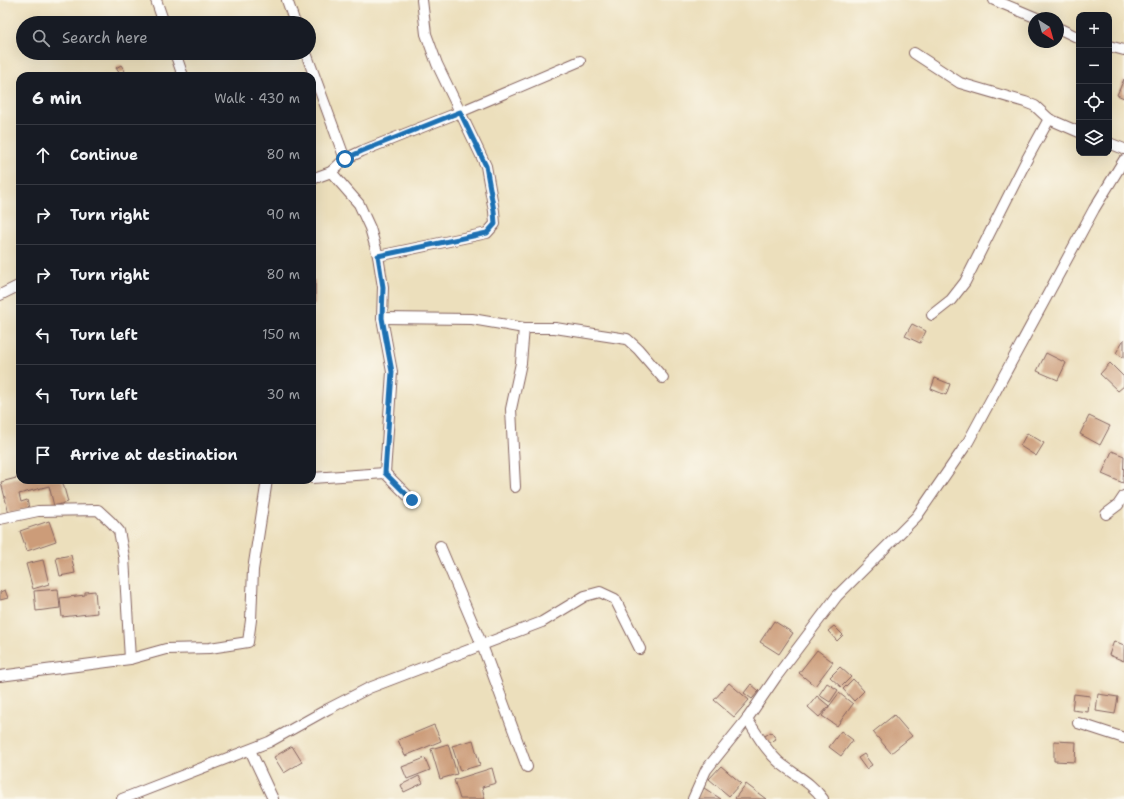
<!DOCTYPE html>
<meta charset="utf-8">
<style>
:root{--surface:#171b24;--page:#20242c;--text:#f1f3f6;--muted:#9ea1a6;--line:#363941}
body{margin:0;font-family:"Shantell Sans",sans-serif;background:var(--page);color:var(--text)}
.controls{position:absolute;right:12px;top:12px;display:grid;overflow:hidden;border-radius:8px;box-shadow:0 4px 16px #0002}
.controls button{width:36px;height:36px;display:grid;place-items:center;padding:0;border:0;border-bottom:1px solid var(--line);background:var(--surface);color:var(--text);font:20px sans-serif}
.compass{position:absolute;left:1028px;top:12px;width:36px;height:36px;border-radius:50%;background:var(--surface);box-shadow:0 4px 16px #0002;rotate:143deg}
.stop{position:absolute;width:12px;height:12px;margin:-9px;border:3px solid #1f6fb2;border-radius:50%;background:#fff}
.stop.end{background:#1f6fb2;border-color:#fff;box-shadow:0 1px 4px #0008}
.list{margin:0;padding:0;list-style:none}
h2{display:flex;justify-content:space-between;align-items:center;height:52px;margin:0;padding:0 16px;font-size:17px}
h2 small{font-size:13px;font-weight:400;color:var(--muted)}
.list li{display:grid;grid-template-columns:26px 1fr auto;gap:12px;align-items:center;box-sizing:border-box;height:60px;padding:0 16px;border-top:1px solid var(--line)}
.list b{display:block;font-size:15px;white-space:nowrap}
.list em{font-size:13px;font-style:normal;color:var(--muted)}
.icon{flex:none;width:22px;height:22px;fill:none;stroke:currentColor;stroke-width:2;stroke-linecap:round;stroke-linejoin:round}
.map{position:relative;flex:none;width:1124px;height:799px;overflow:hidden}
.search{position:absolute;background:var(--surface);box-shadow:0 4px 16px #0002;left:16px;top:16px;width:300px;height:44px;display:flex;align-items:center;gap:10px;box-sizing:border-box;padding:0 14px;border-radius:22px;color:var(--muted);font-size:15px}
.panel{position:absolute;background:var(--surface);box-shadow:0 4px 16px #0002;left:16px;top:72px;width:300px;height:412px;border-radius:12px}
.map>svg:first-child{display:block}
.building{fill:#cc9c79}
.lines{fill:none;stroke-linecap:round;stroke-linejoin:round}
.minor-casing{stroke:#83625e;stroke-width:12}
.minor{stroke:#fff;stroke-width:10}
.route{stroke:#1f6fb2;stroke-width:5}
</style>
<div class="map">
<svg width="1124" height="799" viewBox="0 0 1124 799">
<rect width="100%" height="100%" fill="#fbf7ec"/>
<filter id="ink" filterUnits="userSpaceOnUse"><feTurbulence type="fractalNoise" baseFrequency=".025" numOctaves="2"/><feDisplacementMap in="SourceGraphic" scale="8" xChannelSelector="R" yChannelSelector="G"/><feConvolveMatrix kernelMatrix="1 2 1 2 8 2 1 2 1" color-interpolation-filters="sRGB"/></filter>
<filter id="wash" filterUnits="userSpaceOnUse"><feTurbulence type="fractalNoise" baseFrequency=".012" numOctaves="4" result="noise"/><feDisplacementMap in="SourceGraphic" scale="16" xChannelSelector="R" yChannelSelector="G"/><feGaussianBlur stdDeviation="0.9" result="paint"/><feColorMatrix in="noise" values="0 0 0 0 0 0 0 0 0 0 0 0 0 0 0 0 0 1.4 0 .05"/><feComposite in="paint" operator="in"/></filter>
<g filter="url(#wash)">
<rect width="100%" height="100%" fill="#ecdfbc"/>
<g id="blocks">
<g class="building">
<polygon points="121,65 125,71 120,74 116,68"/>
<polygon points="1124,79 1124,98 1117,95"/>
<rect x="312" y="280" width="3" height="24"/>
<polygon points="912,324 926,331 920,343 905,336"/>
<polygon points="1124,339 1124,358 1116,353"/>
<polygon points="1046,353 1066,363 1058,380 1037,371"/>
<polygon points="1110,363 1124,377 1124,386 1118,391 1100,374"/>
<polygon points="935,378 950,384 946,395 931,389"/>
<polygon points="1089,416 1110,426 1100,445 1080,434"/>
<polygon points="1027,433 1044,443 1036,456 1020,446"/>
<polygon points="1112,451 1124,456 1123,483 1102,474"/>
<polygon points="20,477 20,480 62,480 68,502 54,506 49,486 19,494 21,502 27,500 29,508 9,514 1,482"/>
<polygon points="49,521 56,541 27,551 20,531"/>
<polygon points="71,555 75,573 60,576 56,558"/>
<polygon points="43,560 49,584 33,589 26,564"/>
<polygon points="58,589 60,608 36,611 34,591"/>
<polygon points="5,590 8,598 0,600 0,592"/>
<polygon points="95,591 97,613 62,617 60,598 85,595 85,592"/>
<polygon points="774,621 793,633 779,654 760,642"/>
<polygon points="834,626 843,635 837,641 828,631"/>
<polygon points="1114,641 1124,645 1124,661 1109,655"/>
<polygon points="817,650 833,662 815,686 799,673"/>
<polygon points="840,667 851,677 841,687 830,677"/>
<polygon points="853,679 864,691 854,701 843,689"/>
<polygon points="729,683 749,700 734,717 714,700"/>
<polygon points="827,683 838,690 830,702 819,695"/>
<polygon points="751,684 759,691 752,699 744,693"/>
<polygon points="839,693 853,704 837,726 822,716"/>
<polygon points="1074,694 1090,696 1088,712 1072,710"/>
<polygon points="1098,694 1118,697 1115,714 1096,711"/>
<polygon points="817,696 829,706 819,717 808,707"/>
<polygon points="894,715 912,736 891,753 873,732"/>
<polygon points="434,725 441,741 405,756 398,740"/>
<polygon points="841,731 853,740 841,756 829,747"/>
<polygon points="771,732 776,739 766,745 762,738"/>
<polygon points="473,740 480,765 460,771 452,746"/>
<polygon points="1054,741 1076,742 1075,762 1054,761"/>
<polygon points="448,744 457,774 440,779 431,749"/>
<polygon points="292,746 302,762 284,773 274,757"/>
<polygon points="864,754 872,765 866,769 858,758"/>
<polygon points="425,758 430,770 407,779 402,767"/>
<polygon points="721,766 741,783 729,796 709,779"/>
<polygon points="492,768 496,783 482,787 485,799 460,799 454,780"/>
<polygon points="419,776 423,783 404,792 401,785"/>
<polygon points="746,784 766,799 736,799 735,798"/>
<polygon points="704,788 721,799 697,799"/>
</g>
</g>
</g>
<g filter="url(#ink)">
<use href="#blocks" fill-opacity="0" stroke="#83625e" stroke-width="1"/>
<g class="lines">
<defs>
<g id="minor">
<polyline points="156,0 164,23"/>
<polyline points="287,0 295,23"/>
<polyline points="994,0 1037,18"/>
<polyline points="1058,28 1079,38"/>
<polyline points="1109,46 1124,50"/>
<polyline points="175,53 183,76"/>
<polyline points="306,53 345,159 331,172 312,179"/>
<polyline points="914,53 960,83 1025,102 1035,106 1049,119 1079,132"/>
<polyline points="1109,143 1124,149"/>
<polyline points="345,159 362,151 460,112 580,61"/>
<polyline points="331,172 359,204 370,228 378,256 383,287 382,318 392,372 385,473 412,500"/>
<polyline points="378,256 487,233 495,224 494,211 486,166 437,64 426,34 422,0"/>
<polyline points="0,295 20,285"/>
<polyline points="932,315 951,300 965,282 1027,159 1049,119"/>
<polyline points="382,318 472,319 524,328 555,328 627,339 638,349 663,378"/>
<polyline points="312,478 385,473"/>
<polyline points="515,487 511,409 521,363 524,328"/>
<polyline points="1106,514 1118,505 1124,496"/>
<polyline points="0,519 38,511 98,510 111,522 119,531 124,557 130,659"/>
<polyline points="440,546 482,645 527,767"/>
<polyline points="0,676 130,659 166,649 210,648 248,642 251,620 253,570 267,480"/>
<path d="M747,719C757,734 766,751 780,763C795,775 812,783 823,799"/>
<polyline points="1078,723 1124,738"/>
<polyline points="250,750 273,799"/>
<polyline points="122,799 269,742 328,709 369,688 542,622 585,596 600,592 615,599 640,649"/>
<polyline points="693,799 706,770 747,719 776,677 837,596 917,516 968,442 1094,209 1124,160"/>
</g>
</defs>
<use href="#minor" class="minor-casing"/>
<use href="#minor" class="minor"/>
</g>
</g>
<g class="lines" filter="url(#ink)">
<polyline class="route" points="345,159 362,151 460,112 486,166 494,211 495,224 487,233 378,256 383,287 382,318 392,372 385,473 412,500"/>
</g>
</svg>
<div class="controls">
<button>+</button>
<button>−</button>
<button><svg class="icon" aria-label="locate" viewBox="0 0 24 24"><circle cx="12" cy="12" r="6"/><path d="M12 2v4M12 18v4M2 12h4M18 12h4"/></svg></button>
<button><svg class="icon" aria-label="layers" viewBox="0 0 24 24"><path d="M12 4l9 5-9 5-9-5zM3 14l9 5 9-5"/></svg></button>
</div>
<svg class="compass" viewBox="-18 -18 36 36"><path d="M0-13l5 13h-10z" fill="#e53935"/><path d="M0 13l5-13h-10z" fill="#9ea1a6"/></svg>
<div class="stop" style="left:345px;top:159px"></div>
<div class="stop end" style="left:412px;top:500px"></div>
<div class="search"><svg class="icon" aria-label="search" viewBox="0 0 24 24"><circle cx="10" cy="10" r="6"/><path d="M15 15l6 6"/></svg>Search here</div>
<section class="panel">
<h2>6 min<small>Walk · 430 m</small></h2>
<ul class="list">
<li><svg class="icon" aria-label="ahead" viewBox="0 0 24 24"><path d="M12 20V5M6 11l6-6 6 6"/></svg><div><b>Continue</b></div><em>80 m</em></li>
<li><svg class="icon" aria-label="right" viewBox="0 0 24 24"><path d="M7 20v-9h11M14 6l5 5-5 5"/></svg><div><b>Turn right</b></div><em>90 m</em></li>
<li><svg class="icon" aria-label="right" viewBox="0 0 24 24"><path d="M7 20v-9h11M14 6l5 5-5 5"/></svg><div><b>Turn right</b></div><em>80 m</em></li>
<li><svg class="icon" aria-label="left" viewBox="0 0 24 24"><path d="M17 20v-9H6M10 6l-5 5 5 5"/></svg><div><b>Turn left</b></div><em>150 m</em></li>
<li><svg class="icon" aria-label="left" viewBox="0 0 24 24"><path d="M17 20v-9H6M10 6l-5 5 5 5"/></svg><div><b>Turn left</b></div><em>30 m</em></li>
<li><svg class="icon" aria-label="arrive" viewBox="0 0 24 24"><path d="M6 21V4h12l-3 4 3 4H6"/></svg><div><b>Arrive at destination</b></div></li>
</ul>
</section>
</div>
